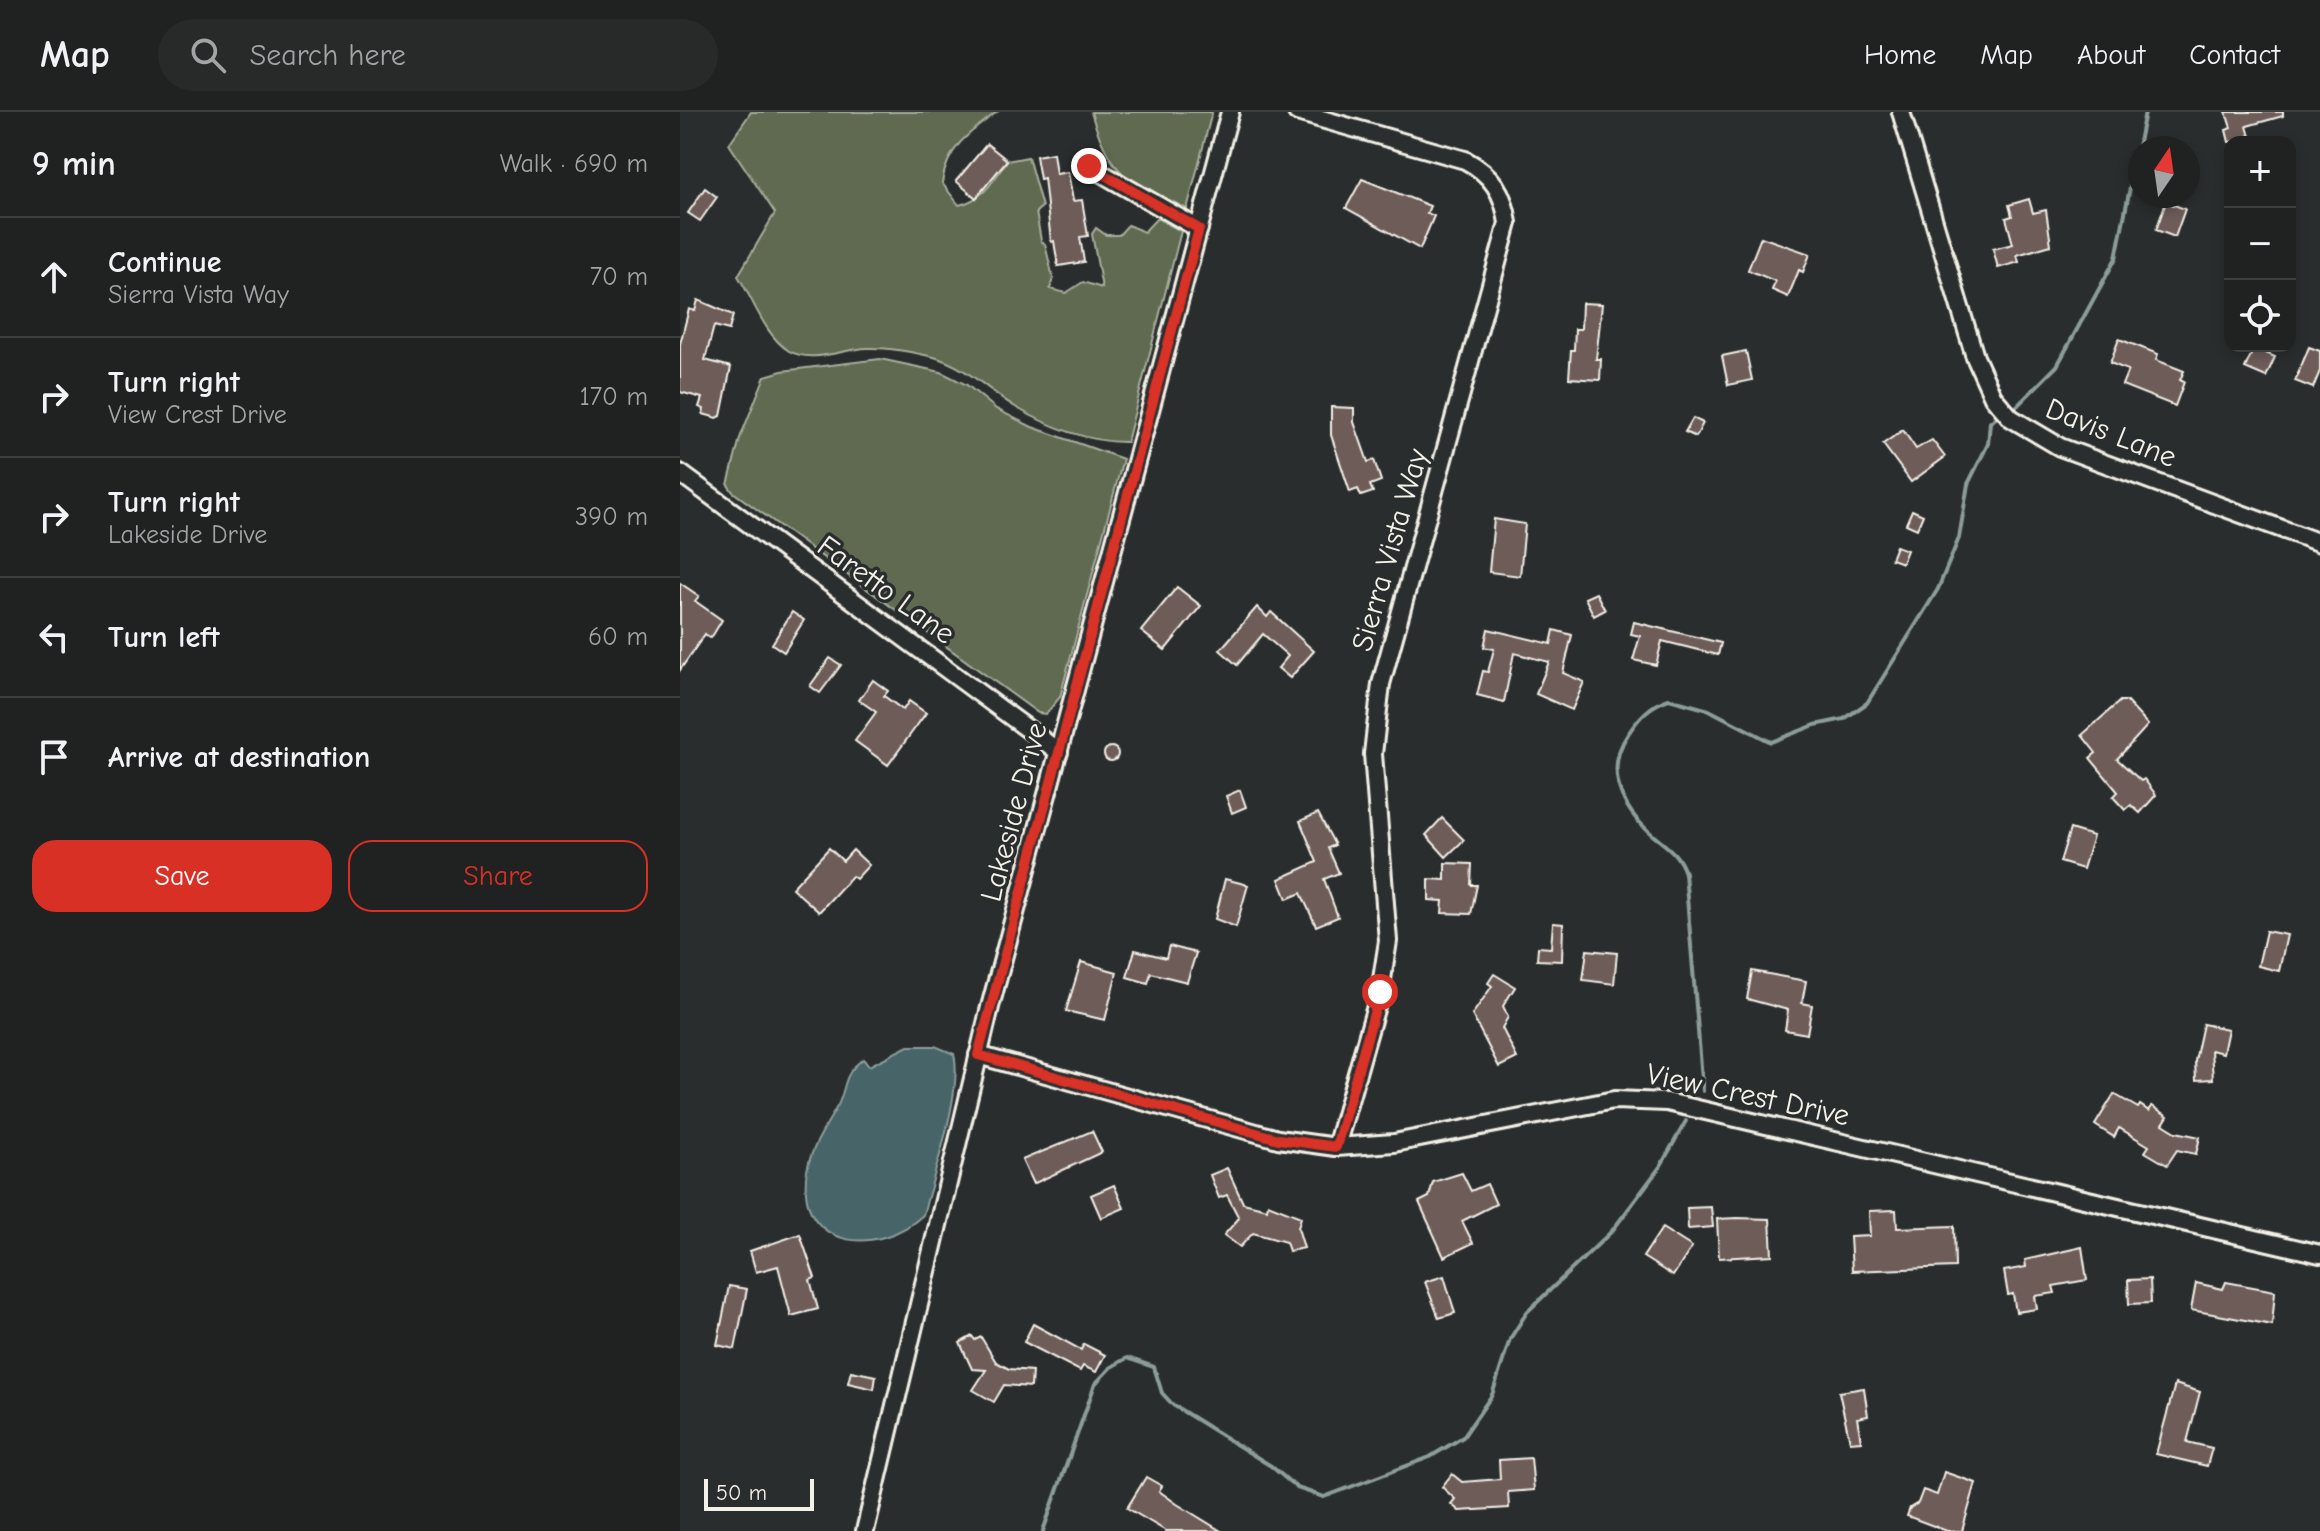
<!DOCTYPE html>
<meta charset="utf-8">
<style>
:root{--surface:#202222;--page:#282a2a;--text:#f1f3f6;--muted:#a2a4a5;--line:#3d3f40;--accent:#d93025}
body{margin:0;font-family:"Comic Neue",sans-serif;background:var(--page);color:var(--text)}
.controls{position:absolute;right:24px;top:24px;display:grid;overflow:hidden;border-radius:16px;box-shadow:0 4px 12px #0003}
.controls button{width:72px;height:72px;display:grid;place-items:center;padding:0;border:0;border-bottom:2px solid var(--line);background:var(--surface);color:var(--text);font:40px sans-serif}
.compass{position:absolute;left:1448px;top:24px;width:72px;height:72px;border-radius:50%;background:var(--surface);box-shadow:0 4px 12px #0003;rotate:13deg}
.scale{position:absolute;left:24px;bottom:20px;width:110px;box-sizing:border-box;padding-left:8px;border:4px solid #f4f1e8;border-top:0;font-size:22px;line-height:28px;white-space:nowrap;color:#f4f1e8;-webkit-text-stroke:6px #2a2d2e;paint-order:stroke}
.stop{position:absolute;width:24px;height:24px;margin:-18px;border:6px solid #d93025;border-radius:50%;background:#fff}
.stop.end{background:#d93025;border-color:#fff;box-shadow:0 2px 8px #0008}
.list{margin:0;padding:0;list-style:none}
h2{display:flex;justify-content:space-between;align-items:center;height:104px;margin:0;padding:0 32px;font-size:34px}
h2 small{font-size:26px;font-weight:400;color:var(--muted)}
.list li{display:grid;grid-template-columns:52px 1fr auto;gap:24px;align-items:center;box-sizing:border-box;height:120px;padding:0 32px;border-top:2px solid var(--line)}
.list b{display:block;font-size:30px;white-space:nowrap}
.list p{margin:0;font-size:26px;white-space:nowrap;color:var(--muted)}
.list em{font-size:26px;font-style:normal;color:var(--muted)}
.actions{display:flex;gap:16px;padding:24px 32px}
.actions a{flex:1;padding:18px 0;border:2px solid var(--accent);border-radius:24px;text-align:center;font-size:28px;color:var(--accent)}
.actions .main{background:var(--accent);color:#fff}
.icon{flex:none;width:44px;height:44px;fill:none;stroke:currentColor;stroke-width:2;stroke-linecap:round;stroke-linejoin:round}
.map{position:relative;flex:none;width:1640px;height:1419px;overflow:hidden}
header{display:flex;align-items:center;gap:48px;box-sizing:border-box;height:112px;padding:0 40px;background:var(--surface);border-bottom:2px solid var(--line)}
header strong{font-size:38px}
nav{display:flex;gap:44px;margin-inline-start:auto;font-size:28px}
.search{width:560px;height:72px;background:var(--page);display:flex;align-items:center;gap:20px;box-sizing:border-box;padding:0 28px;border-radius:44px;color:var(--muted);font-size:30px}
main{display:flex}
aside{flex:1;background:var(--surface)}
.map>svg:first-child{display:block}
.green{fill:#5e6a51;stroke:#a9ae9c;stroke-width:2}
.water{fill:#476568;stroke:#8c9d9b;stroke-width:2}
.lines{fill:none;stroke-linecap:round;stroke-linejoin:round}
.stream{stroke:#8c9d9b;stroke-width:4}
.building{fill:#6d5b58;stroke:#f4f1e8;stroke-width:2}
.minor-casing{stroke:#f4f1e8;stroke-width:22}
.minor{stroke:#2a2d2e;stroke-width:16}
.route{stroke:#d93025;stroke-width:10}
.labels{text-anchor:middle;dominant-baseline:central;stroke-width:7;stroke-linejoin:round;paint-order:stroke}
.street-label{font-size:30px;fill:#f4f1e8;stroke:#2a2d2e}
</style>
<header>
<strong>Map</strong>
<div class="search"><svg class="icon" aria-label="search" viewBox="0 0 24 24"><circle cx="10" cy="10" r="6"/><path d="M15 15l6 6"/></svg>Search here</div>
<nav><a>Home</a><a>Map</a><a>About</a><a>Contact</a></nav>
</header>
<main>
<aside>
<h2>9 min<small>Walk · 690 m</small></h2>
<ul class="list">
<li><svg class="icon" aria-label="ahead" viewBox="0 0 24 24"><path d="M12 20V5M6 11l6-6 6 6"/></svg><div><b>Continue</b><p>Sierra Vista Way</p></div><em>70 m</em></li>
<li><svg class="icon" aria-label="right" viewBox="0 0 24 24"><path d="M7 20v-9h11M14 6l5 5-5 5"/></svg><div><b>Turn right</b><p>View Crest Drive</p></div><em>170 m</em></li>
<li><svg class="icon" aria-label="right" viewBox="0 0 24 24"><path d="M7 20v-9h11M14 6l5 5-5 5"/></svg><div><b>Turn right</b><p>Lakeside Drive</p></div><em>390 m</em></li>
<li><svg class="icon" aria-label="left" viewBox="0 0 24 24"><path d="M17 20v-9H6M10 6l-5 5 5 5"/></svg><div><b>Turn left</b></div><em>60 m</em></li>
<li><svg class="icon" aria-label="arrive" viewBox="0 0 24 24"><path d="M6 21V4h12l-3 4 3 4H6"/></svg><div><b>Arrive at destination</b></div></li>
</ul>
<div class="actions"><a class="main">Save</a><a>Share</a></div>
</aside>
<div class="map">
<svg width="1640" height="1419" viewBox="0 0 1640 1419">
<rect width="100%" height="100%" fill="#2a2d2e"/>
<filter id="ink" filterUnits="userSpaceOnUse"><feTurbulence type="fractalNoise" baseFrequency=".0125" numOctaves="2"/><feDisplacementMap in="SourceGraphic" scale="16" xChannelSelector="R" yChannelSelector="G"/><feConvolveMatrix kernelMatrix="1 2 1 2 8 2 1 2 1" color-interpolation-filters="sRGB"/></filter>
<g filter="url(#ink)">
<g class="green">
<path d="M71,0H317C289,21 267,35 262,71L279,93C304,87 313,69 327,49L348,45L362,95L356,100L361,129L365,132L373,166L370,177L386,181L403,170L422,176L412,122L416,116L426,123H439L448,113L464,120L477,106L501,119L447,330C410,331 368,314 337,296C308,279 288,255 254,245C233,240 209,235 187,236C163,237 132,252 109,239C85,224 73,187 58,164L95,101L49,32Z"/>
<path d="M411,0H532L507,97C448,67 431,68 411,0Z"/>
<polygon points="200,247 261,260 287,273 316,297 352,315 443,347 380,585 366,602 358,601 53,380 48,373 60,326 85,264 102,259"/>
</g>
<path class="water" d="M228,934H255L274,942C283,978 253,1064 243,1103C200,1143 120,1140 126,1065C129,1038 145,1016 158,993C165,979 164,965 175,954L183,947L189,954Z"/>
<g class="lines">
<g class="stream">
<polyline points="1335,296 1377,254 1436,146 1465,0"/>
<path d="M1023,979L1005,761C997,737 982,733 965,716C938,690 926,654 948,622C959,605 970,593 989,587L1029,598L1091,630L1135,613L1164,607L1187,591L1258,477L1279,426L1288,372L1308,332L1310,310L1316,306"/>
<polyline points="363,1419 415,1272 431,1255 447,1246 474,1255 482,1281 493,1293 591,1354 617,1376 644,1385 750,1345 783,1325 812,1283 830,1227 847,1200 932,1119 980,1055 1006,1009"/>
</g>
</g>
<g class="building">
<polygon points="1546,0 1603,0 1603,4 1567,14 1571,28 1549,30 1546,18 1551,16"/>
<polygon points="307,32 327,48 296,86 276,69"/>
<polygon points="373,41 376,62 388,60 393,89 402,88 408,124 400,125 404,150 378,154 374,129 371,130 364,66 360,67 356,44"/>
<polygon points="682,67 750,94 747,101 754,104 740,137 666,96"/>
<polygon points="25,76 37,85 20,109 8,101"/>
<polygon points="1349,87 1353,101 1366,98 1371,133 1337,143 1339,150 1318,156 1313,137 1333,132 1326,106 1332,104 1329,93"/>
<polygon points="1486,90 1505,97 1495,125 1476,118"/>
<polygon points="1081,125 1130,142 1123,160 1119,158 1108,185 1092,178 1095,169 1068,158"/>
<polygon points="18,188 53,203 49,218 34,214 25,248 51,255 41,304 37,306 23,302 24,297 19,295 22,286 0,280 0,232 9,197 15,199"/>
<polygon points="902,191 922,192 916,247 921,247 920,268 889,266 891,238 894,238 895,217 901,217"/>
<polygon points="1439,227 1478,242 1476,248 1504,259 1500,268 1504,270 1495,294 1442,273 1448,258 1430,251"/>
<polygon points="1629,235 1640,239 1640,259 1633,276 1615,269"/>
<polygon points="1574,236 1595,245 1586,265 1565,256"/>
<polygon points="1066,239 1072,268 1048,273 1042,244"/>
<polygon points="651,295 674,296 674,310 688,350 694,348 701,369 690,373 693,380 681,384 678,377 670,380 651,323"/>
<polygon points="1013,306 1023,311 1016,325 1005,320"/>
<polygon points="1223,318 1236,337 1252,328 1265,345 1231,370 1203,332"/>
<polygon points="1232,398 1243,403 1237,417 1226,412"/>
<polygon points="814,407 845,412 840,464 809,460"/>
<polygon points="1216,434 1227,438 1222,451 1211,447"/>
<polygon points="0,471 19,484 15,489 42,508 33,523 30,526 25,522 0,558"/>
<polygon points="497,475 521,494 485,538 461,519"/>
<polygon points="916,481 925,498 914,504 905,486"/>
<polygon points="577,495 587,505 591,500 634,539 610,566 598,556 608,544 583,522 557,553 540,538"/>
<polygon points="112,500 124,508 104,540 92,532"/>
<polygon points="954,510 1041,531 1038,543 982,529 976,553 953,548 960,524 951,522"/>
<polygon points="808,517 871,532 874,518 892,523 883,561 904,570 892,598 856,582 869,550 834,541 824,590 797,583 803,559 808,560 814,537 804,535"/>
<polygon points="150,546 161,553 140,581 130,574"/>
<polygon points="193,568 208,579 204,584 223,598 229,589 246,601 208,653 175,629 196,600 179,588"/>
<polygon points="1440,589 1446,589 1468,613 1437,647 1461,669 1464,667 1476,683 1460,701 1451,693 1445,698 1433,685 1438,680 1410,646 1416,641 1402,623"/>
<circle cx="431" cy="642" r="7"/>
<polygon points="560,678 566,695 552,701 546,684"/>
<polygon points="638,701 655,733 648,736 659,761 644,767 658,805 636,814 621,781 607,787 599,767 637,750 620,709"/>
<polygon points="762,706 784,728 766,745 746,723"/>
<polygon points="1390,717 1413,724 1403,757 1380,750"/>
<polygon points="149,736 163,749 173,738 189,753 176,767 172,764 139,800 112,776"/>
<polygon points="765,751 792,752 791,773 797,773 791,802 762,801 763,789 749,788 749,767 765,768"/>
<polygon points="545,767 568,773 556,815 535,807"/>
<polygon points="873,811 883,812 882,849 857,848 858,835 871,836"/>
<polygon points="1586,819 1607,823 1599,859 1578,854"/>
<polygon points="489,834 516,841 507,870 471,861 468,871 447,865 455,838 486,846"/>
<polygon points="907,838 937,841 934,872 903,868"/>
<polygon points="401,850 437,860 425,908 386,899"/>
<polygon points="1072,859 1126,869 1122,891 1132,893 1127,922 1105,918 1108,898 1067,887"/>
<polygon points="814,862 835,875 823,894 828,905 822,916 837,946 819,955 792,903 812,874 808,871"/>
<polygon points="1523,912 1548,917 1543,941 1531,938 1533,967 1516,968 1515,949"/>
<polygon points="1434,982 1458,996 1460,993 1469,999 1472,994 1488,1004 1483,1012 1496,1020 1520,1025 1516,1042 1497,1038 1487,1053 1465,1040 1469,1034 1439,1016 1434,1025 1415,1013"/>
<polygon points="412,1019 422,1040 353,1072 342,1048"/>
<polygon points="547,1056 563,1091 587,1097 588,1092 621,1105 618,1116 624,1136 609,1139 606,1130 573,1121 560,1135 544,1123 559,1106 547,1083 539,1086 530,1063"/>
<polygon points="782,1061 791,1079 807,1072 816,1092 782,1109 793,1131 764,1145 739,1090 749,1085 753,1070"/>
<polygon points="434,1073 444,1096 421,1106 411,1083"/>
<polygon points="1031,1095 1033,1115 1008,1117 1007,1096"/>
<polygon points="1216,1098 1217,1116 1274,1114 1275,1155 1172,1159 1170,1125 1190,1124 1189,1099"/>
<polygon points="1057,1106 1090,1107 1092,1143 1039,1146 1037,1107"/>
<polygon points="982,1116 1012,1135 993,1164 963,1145"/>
<polygon points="120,1122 135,1166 130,1168 138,1197 111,1204 98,1154 76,1160 70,1139"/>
<polygon points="1402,1135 1407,1168 1373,1174 1375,1181 1355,1184 1357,1197 1336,1200 1333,1182 1328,1183 1324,1159 1346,1155 1345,1148"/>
<polygon points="764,1164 775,1201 759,1206 745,1170"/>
<polygon points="1470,1167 1471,1191 1449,1192 1448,1168"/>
<polygon points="1546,1170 1595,1179 1592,1213 1511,1198 1516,1171 1543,1177"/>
<polygon points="49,1174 67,1177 55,1237 37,1233"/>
<polygon points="353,1212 401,1238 404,1232 425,1243 416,1260 403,1254 400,1259 344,1230"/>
<polygon points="292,1224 295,1228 301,1225 316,1250 329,1257 352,1259 351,1275 324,1273 314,1290 293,1278 306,1258 292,1257 280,1231"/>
<polygon points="171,1259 196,1264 194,1277 168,1271"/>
<polygon points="1495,1272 1520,1280 1507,1330 1532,1336 1527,1354 1476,1342"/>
<polygon points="1184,1276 1188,1304 1177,1306 1181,1329 1170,1330 1159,1280"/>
<polygon points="851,1346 854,1378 828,1380 829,1396 779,1399 771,1392 775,1387 762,1375 772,1362 782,1370 820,1367 819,1348"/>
<polygon points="1264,1360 1296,1371 1282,1419 1267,1419 1227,1404 1230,1396 1238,1391 1243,1378 1257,1383"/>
<polygon points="466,1365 482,1374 479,1379 497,1392 541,1419 486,1419 447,1396"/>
</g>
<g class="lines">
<defs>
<g id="minor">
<path d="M617,0L785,48C812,62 824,81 828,111L701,572L693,642L708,829L700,880L656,1035"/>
<polyline points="1221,0 1295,245 1313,285 1331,306 1380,335 1640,431"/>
<polyline points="409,54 519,117"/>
<polyline points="0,361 379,640"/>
<polyline points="298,943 598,1027 656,1035 714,1031 934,988 987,990 1640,1142"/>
<polyline points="185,1419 310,895 550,0"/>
</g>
</defs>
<use href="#minor" class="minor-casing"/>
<use href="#minor" class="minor"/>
</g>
</g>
<g class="lines" filter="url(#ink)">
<polyline class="route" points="409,54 519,117 298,943 598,1027 656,1035 700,880"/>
</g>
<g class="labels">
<g class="street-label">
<text transform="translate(1431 321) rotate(22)">Davis Lane</text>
<text transform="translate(710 438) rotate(-74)">Sierra Vista Way</text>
<text transform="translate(206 478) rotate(36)">Faretto Lane</text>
<text transform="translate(334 700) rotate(-75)">Lakeside Drive</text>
<text transform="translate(1068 983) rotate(12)">View Crest Drive</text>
</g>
</g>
</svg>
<div class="controls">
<button>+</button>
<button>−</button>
<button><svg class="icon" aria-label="locate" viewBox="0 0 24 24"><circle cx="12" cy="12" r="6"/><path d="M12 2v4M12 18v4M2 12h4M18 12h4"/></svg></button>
</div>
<svg class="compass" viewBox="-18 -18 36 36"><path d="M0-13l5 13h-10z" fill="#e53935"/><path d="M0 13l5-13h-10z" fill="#a2a4a5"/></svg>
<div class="scale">50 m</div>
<div class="stop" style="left:700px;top:880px"></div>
<div class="stop end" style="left:409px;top:54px"></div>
</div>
</main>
